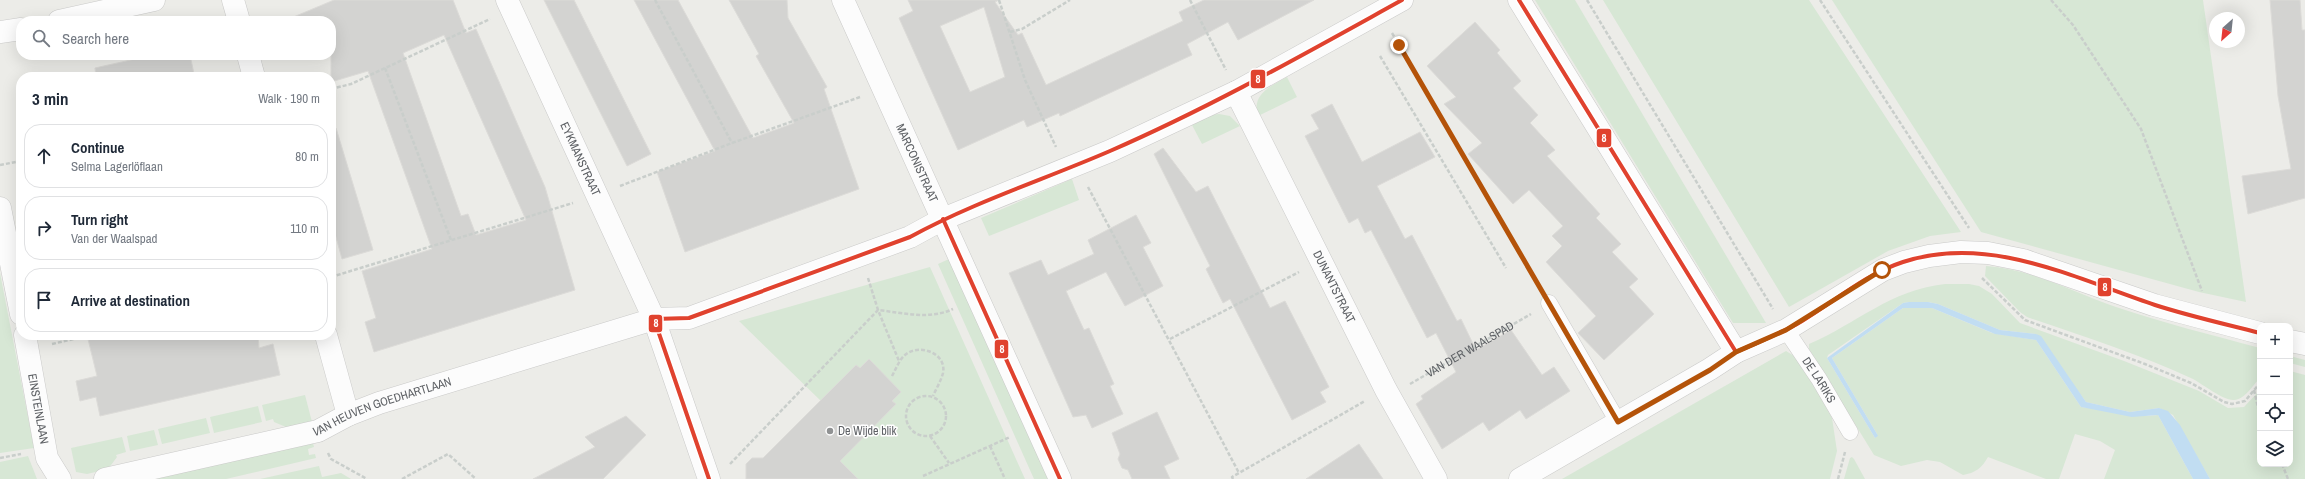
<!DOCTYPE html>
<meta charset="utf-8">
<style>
:root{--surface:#fff;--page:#f6f6f7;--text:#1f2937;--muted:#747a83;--line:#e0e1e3}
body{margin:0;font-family:"Archivo Narrow",sans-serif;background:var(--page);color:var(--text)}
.controls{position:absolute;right:12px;bottom:12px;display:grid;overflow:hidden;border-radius:8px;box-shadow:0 4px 16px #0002}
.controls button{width:36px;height:36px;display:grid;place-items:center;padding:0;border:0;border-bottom:1px solid var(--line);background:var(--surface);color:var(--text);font:20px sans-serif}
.compass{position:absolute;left:2209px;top:12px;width:36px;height:36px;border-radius:50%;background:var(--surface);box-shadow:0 4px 16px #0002;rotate:207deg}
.stop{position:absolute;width:12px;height:12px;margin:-9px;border:3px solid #b45309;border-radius:50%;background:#fff}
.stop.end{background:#b45309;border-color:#fff;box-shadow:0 1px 4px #0008}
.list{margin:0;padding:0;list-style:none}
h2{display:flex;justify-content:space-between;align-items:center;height:52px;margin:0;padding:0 16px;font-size:17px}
h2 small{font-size:13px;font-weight:400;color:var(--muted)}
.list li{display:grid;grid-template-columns:26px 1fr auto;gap:12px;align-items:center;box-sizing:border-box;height:64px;margin:0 8px 8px;padding:0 8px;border:1px solid var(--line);border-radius:16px}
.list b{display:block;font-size:15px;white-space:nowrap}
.list p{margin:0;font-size:13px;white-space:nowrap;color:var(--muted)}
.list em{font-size:13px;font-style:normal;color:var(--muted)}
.icon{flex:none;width:22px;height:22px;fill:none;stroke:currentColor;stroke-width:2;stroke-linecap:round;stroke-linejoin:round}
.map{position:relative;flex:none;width:2305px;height:479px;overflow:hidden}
.search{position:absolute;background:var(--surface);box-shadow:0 4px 16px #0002;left:16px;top:16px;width:320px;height:44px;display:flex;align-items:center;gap:10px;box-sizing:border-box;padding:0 14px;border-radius:16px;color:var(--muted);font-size:15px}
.panel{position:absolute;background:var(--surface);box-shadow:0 4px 16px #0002;left:16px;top:72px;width:320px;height:268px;border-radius:16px}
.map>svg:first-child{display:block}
.green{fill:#d7e7d5}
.water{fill:#c1ddf2}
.building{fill:#d3d3d1;stroke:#dcdbd8;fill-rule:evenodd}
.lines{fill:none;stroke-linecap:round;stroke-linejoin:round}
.service-casing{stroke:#cacac9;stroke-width:17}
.minor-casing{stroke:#cacac9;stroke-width:23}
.path{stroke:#c9cecb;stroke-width:2.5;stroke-dasharray:4 2;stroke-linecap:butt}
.service{stroke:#fcfcfc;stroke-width:16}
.minor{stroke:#fcfcfc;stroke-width:22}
.bus-1-casing{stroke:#fff;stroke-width:7}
.bus-1{stroke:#e0422e;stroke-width:4}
.route{stroke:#b45309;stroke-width:5}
.poi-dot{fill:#909293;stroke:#fff;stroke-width:1.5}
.labels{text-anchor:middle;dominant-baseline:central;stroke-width:3;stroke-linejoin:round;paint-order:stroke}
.street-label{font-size:12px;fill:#5e6165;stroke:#fff}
.poi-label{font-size:12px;fill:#5e6165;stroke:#fff;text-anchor:start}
.line-badge{stroke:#fff;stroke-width:1.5}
.badge-label{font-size:11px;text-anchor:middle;font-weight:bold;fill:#fff}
</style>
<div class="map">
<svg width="2305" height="479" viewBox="0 0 2305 479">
<rect width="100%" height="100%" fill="#ecece8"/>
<g class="green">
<polygon points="1535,0 1575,0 1766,323 1733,323"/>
<polygon points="1603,0 1809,0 1961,232 1930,236 1888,251 1789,307"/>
<polygon points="1832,0 2203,0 2246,302 2199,292 1981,232"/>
<path d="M1287,77L1297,97L1258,116C1251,94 1271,86 1287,77Z"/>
<polygon points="1219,114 1230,116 1240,126 1202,144 1192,125 1211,115"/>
<polygon points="1072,179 1079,200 989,236 981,218"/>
<polygon points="949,259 1048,479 1034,479 938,264"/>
<path d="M1986,266C2031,269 2073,292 2116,307C2163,323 2212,335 2260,348V378C2253,385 2244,401 2233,400C2223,400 2202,384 2193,379C2140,354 2082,336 2027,317L2020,312L1985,276Z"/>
<polygon points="930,267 1025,479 847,479 828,461 823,403 739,321"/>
<polygon points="0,273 34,448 0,453"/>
<path d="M1945,284H1969L1979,286L1992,294L2020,323L2124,361L2199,391L2228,408L2244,407L2260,390V464H2290V371L2305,375V479H2210L2173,415L2159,408L2130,412L2086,402L2036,334L2000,330L1938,304L1928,302H1909L1903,303L1828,355L1827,358L1875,438L1877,434L1832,358L1903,308H1932L1992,333L2036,340L2081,407L2148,416L2158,415L2193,479H2104L2115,450L2100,441L2075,434L2059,479H2046L1988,457C1982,468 1975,473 1963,475L1940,462L1927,460L1901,466L1874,455L1809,349V344C1858,323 1890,290 1945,284Z"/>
<polygon points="1786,351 1799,359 1832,418 1837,451 1830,479 1562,479"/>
<polygon points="2290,356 2305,360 2305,367 2290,363"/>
<polygon points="305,395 312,422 286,427 274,422 273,419 266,421 262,405"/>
<polygon points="258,406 262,422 214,433 210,417"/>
<polygon points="206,418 210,433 162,444 158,429"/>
<polygon points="154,430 158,445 130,451 127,436"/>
<polygon points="122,437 126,452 116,455 117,457 108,469 87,474 76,472 71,448"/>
<polygon points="313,443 314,447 308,449 309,455 315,454 316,458 226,479 155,479"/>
<polygon points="28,456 37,479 0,479 0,462"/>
<polygon points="1852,457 1854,459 1865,479 1844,479 1850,458"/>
<polygon points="319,466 322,477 341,473 351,479 260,479"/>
</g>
<polygon class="water" points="1909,302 1928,302 1938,304 2000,330 2036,334 2041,336 2086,402 2130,412 2159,408 2168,411 2180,425 2210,479 2193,479 2158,415 2132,417 2081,407 2036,340 1995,334 1932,308 1903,308 1832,358 1877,434 1878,436 1875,438 1827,358 1903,303"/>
<g class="building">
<path d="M334,0H453L466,33L476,29L545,187L575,290L374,352L365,322L376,318L362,271L432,249L368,71L331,82V21H284ZM444,35L526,220L476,235L468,214L461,216L403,53Z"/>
<polygon points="544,0 574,0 651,154 627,166"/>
<polygon points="634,0 678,0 753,138 794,123 756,56 759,54 729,0 787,0 788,18 827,87 824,89 859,189 685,252 657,172 715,151"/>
<path d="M908,0H999L995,2L1018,35L1022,33L1046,85L1183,21L1179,12L1204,0H1314L1238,40L1228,22L1187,44L1192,55L1060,116L1059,113L1027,127L1024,120L958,150L899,18L913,11ZM984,7L1005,77L970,92L940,26Z"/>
<polygon points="2270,0 2300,0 2302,30 2305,30 2305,198 2248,214 2242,176 2291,169 2278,96"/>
<polygon points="1475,22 1500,50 1497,53 1521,81 1513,88 1538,115 1530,123 1555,150 1547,156 1600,214 1596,218 1621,244 1612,252 1638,279 1629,287 1654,314 1604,360 1578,333 1596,316 1546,262 1562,246 1552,236 1563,226 1529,190 1513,204 1468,154 1482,143 1444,104 1456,97 1427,66"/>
<polygon points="153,55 190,55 194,74 179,77 96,77 95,68"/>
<polygon points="1332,104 1362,162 1420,132 1435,157 1377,186 1405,239 1412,235 1457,321 1461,319 1476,350 1511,330 1542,375 1554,367 1570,391 1526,419 1520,410 1489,431 1483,422 1442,449 1416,404 1423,399 1421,396 1456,372 1436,333 1427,338 1371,230 1365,233 1358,218 1349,223 1305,136 1319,129 1311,115"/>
<polygon points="331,128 336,128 373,250 342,259 331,219"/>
<polygon points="1163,148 1196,192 1208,186 1270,308 1285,301 1329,387 1320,392 1326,402 1292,420 1230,299 1223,303 1206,269 1210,266 1154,154"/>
<polygon points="1136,215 1151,243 1143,247 1163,286 1125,306 1106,272 1066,291 1084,330 1089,328 1114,384 1110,386 1123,414 1092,428 1086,415 1073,417 1009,273 1041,260 1048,275 1094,254 1088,240"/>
<polygon points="107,335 258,335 259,348 273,344 280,375 100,416 96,397 80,401 76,381 97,376 88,339"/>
<polygon points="869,359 901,392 892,401 896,404 840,461 858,479 746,479 746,464 752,458 763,458 856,365 860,368"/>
<polygon points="1157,412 1179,459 1164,466 1170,479 1132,479 1128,470 1122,468 1118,459 1120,454 1112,433"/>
<polygon points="626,416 646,435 603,479 533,479 595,447 585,437"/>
<polygon points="1359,444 1383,479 1306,479 1344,454"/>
</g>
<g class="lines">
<defs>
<g id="service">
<polyline points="1549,303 1618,422"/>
<path id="s2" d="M1786,330L1819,379L1850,432"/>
</g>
<g id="minor">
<polyline points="233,0 239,21"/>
<path id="s3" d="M507,0L654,319L709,479"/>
<path id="s4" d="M843,0L1060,479"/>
<polyline points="1519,0 1736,352"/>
<polyline points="59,21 154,0"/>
<polyline points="0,32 21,29"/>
<polyline points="248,55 254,77"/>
<path id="s5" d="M1236,92L1386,390L1436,479"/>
<polyline points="0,208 21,314"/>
<path id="s6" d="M25,335L47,458L60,479"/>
<polyline points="326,335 348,415"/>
<polyline points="2290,341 2305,344"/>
<path id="s7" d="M105,479L318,431L348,415L379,403L654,319L689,318L910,237L943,219L1110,151L1236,92L1402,0"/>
<polyline points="1520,479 1710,369 1736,352 1786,330 1883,270 1904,262 1929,256 1961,252 1988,253 2023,260 2154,305 2260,333"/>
</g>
</defs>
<use href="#service" class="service-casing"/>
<use href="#minor" class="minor-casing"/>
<g class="path">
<polyline points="655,0 732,143"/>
<polyline points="999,0 1025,80 1056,147"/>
<polyline points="1190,0 1226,70"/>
<polyline points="1587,0 1773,309"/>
<polyline points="1820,0 1969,228"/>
<polyline points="2051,0 2073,25 2141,129 2202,291"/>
<polyline points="1010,32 1022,29 1070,0"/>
<polyline points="1392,33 1538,284"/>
<polyline points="1380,56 1506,268"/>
<polyline points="385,68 451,240"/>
<polyline points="331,89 351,84 490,19"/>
<polyline points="0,165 21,161"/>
<polyline points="620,186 732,143 860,97"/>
<polyline points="1088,187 1239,473"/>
<polyline points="331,277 573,203"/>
<polyline points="868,278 878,310 899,361"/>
<polyline points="1982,278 2025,320 2145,364 2191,383 2224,402 2232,404 2245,401 2260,383"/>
<polyline points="1170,339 1299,272"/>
<polyline points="52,344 91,335"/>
<path d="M892,376C896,369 899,360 905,355C919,343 947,353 943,373C941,381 936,389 933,396"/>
<path id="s1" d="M1410,384L1531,314"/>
<polyline points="2254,390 2260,416"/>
<circle cx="926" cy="416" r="20"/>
<polyline points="930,436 949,463"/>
<polyline points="990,446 1005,479"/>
<polyline points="328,453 331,459 367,479"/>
<polyline points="0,458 21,454"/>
<path d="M730,464L878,310C904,313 929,320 953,309"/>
<polyline points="2282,464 2288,479"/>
<polyline points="923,476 1010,437"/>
<polyline points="402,479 448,454 476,479"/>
<polyline points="1233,479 1232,477 1365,401"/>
<polyline points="1838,479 1845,452"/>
</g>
<use href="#service" class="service"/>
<use href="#minor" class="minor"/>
<defs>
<g id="bus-1">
<path d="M1519,0L1736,352C1758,342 1781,334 1802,321C1835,301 1866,274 1903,262C1990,234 2074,278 2155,305C2189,316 2225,324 2260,333"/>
<polyline points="943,219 1060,479"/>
<path d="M709,479L654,319L689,318L910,237C974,202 1043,180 1110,151C1211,107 1306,53 1402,0"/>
</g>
</defs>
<use href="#bus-1" class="bus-1-casing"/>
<use href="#bus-1" class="bus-1"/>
</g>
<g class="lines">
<polyline class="route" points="1399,45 1618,422 1710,370 1736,352 1786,330 1882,270"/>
</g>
<circle class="poi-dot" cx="830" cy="431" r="4"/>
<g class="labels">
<g class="street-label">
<text stroke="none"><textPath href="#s3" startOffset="175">EYKMANSTRAAT</textPath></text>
<text stroke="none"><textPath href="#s4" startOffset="179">MARCONISTRAAT</textPath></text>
<text stroke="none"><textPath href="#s5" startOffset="218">DUNANTSTRAAT</textPath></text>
<text stroke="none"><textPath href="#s1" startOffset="69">VAN DER WAALSPAD</textPath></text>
<text stroke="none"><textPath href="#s2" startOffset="60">DE LARIKS</textPath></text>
<text stroke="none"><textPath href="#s7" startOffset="287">VAN HEUVEN GOEDHARTLAAN</textPath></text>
<text stroke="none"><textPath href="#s6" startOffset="75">EINSTEINLAAN</textPath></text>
</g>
<g class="poi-label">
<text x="838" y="431">De Wijde blik</text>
</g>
</g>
<g class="line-badge">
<rect x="1250" y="69" width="16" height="20" rx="4" fill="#e0422e"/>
<rect x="1596" y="128" width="16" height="20" rx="4" fill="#e0422e"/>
<rect x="2097" y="277" width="15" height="20" rx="4" fill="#e0422e"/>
<rect x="648" y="314" width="15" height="19" rx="4" fill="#e0422e"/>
<rect x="994" y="339" width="15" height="20" rx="4" fill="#e0422e"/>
</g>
<g class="badge-label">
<text x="1258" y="83">8</text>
<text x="1604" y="142">8</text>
<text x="2105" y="291">8</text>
<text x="656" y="327">8</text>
<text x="1002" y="353">8</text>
</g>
</svg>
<div class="controls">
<button>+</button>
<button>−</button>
<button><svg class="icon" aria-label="locate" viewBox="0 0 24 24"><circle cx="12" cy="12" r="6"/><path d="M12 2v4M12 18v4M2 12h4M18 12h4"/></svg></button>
<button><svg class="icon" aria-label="layers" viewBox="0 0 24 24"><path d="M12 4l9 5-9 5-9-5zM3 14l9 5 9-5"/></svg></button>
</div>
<svg class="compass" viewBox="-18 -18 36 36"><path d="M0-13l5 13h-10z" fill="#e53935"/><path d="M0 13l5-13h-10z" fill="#747a83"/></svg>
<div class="stop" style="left:1882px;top:270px"></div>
<div class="stop end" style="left:1399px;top:45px"></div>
<div class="search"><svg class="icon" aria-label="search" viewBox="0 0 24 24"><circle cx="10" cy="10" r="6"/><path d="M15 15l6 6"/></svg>Search here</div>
<section class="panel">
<h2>3 min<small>Walk · 190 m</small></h2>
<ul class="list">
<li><svg class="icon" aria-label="ahead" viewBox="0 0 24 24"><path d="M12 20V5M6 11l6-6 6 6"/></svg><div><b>Continue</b><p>Selma Lagerlöflaan</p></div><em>80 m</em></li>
<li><svg class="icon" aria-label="right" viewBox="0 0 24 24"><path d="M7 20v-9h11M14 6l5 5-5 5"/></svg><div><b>Turn right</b><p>Van der Waalspad</p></div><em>110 m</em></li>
<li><svg class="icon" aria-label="arrive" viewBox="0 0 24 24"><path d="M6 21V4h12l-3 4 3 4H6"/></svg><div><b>Arrive at destination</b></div></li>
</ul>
</section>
</div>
